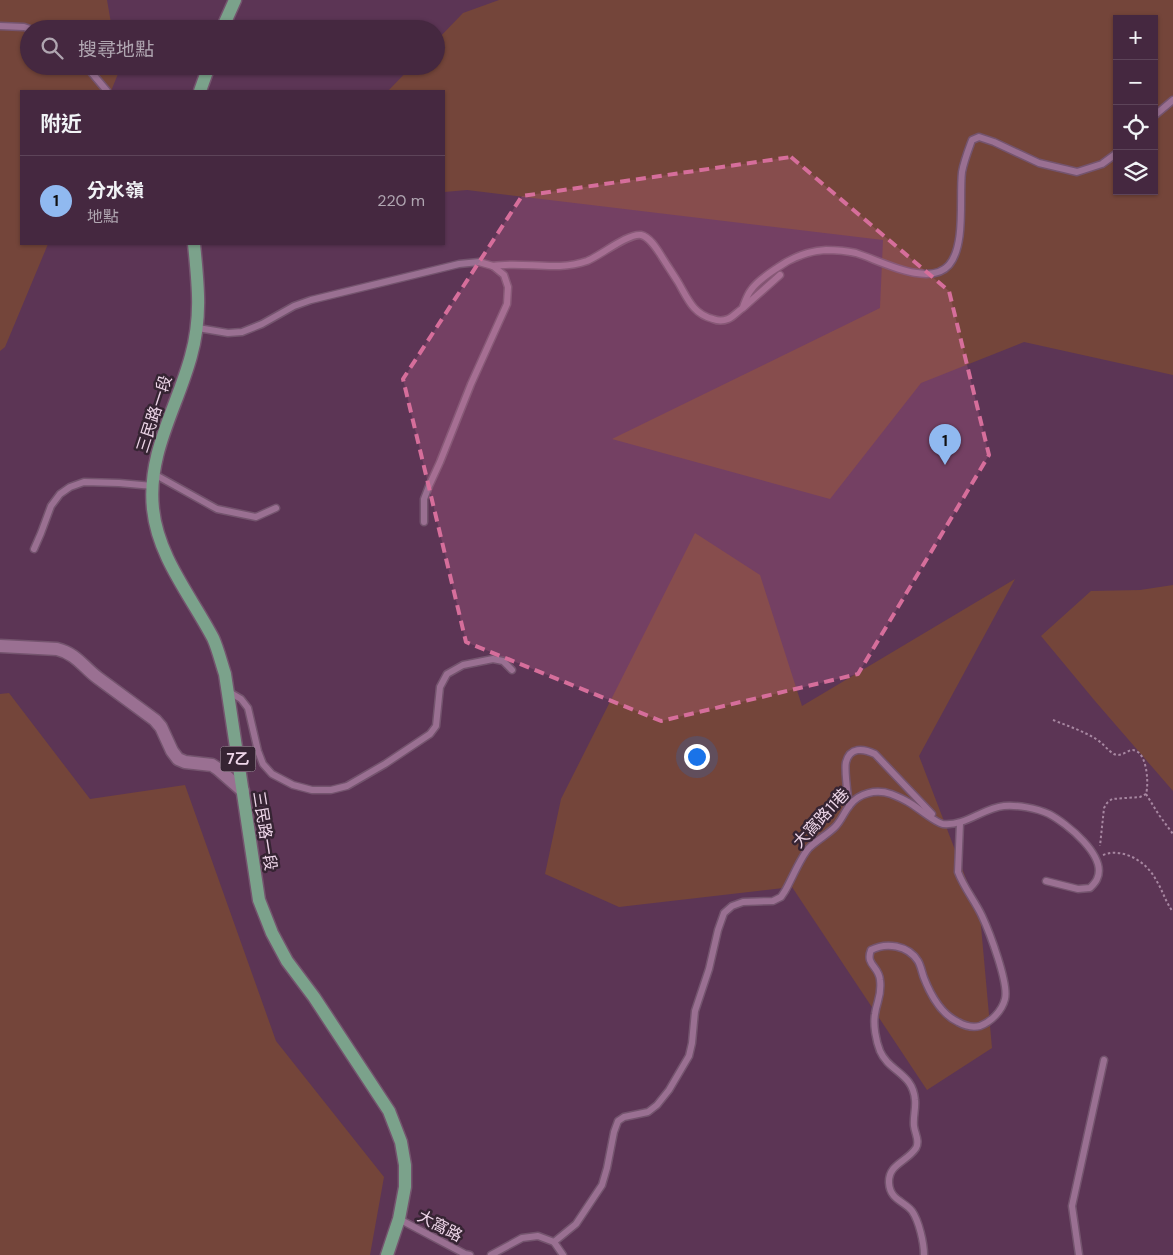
<!DOCTYPE html>
<html lang="zh-TW">
<meta charset="utf-8">
<style>
:root{--surface:#452840;--page:#4f344b;--text:#f1f3f6;--muted:#b0a6b1;--line:#5d4459;--accent:#90b9f0}
body{margin:0;font-family:"DM Sans","Noto Sans TC",sans-serif;background:var(--page);color:var(--text)}
.controls{position:absolute;right:15px;top:15px;display:grid;overflow:hidden;border-radius:0px;box-shadow:0 1px 4px #0004}
.controls button{width:45px;height:45px;display:grid;place-items:center;padding:0;border:0;border-bottom:1px solid var(--line);background:var(--surface);color:var(--text);font:25px sans-serif}
.you{position:absolute;left:696px;top:756px;width:18px;height:18px;margin:-12px;border:4px solid #fff;border-radius:50%;background:#1a73e8;box-shadow:0 0 0 8px #1a73e833}
.badge{display:grid;place-items:center;width:32px;height:32px;border-radius:50%;background:var(--accent);color:#111;font-size:16px;font-weight:700}
.pin{position:absolute;translate:-50% -41px;filter:drop-shadow(0 1px 2px #0008)}
.pin::after{content:'';position:absolute;top:26px;width:18px;height:15px;background:inherit;clip-path:polygon(0 0,100% 0,50% 100%)}
.list{margin:0;padding:0;list-style:none}
h2{display:flex;justify-content:space-between;align-items:center;height:65px;margin:0;padding:0 20px;font-size:21px}
h2 small{font-size:16px;font-weight:400;color:var(--muted)}
.list li{display:grid;grid-template-columns:32px 1fr auto;gap:15px;align-items:center;box-sizing:border-box;height:90px;padding:0 20px;border-top:1px solid var(--line)}
.list b{display:block;font-size:19px;white-space:nowrap}
.list p{margin:0;font-size:16px;white-space:nowrap;color:var(--muted)}
.list em{font-size:16px;font-style:normal;color:var(--muted)}
.icon{flex:none;width:28px;height:28px;fill:none;stroke:currentColor;stroke-width:2;stroke-linecap:round;stroke-linejoin:round}
.map{position:relative;flex:none;width:1173px;height:1255px;overflow:hidden}
.search{position:absolute;background:var(--surface);box-shadow:0 1px 4px #0004;left:20px;top:20px;width:425px;height:55px;display:flex;align-items:center;gap:12px;box-sizing:border-box;padding:0 18px;border-radius:28px;color:var(--muted);font-size:19px}
.panel{position:absolute;background:var(--surface);box-shadow:0 1px 4px #0004;left:20px;top:90px;width:425px;height:155px;border-radius:0px}
.map>svg:first-child{display:block}
.green{fill:#74453a;fill-rule:evenodd}
.lines{fill:none;stroke-linecap:round;stroke-linejoin:round}
.service-casing{stroke:#74546e;stroke-width:9}
.minor-casing{stroke:#74546e;stroke-width:15}
.primary-casing{stroke:#74546e;stroke-width:15}
.path{stroke:#a787a1;stroke-width:2;stroke-dasharray:2.5 2.5;stroke-linecap:butt}
.service{stroke:#9a7092;stroke-width:6}
.minor{stroke:#9a7092;stroke-width:12}
.primary{stroke:#7ba28b;stroke-width:12}
.marked{fill:#d66e9b;fill-opacity:0.2;stroke:#d66e9b;stroke-width:4;stroke-dasharray:10 6;stroke-linejoin:round}
.labels{text-anchor:middle;dominant-baseline:central;stroke-width:5;stroke-linejoin:round;paint-order:stroke}
.shield{fill:#362433;stroke:#b7a1b2;stroke-width:1}
.shield-label{font-size:15px;font-weight:bold;fill:#eed6e9}
.street-label{font-size:16px;fill:#eed6e9;stroke:#362433}
</style>
<div class="map">
<svg width="1173" height="1255" viewBox="0 0 1173 1255">
<rect width="100%" height="100%" fill="#5c3555"/>
<g class="green">
<polygon points="0,0 107,0 112,29 29,29 29,66 119,66 120,69 111,91 21,91 21,244 48,244 5,347 0,351"/>
<path d="M499,0H1173V375L1024,342L921,383L830,499L612,439L880,308L883,240L467,190L444,192V91H388L412,66H436V41L463,13ZM1117,19H1154V191H1117Z"/>
<polygon points="695,533 760,575 802,706 1015,579 919,756 980,915 992,1048 927,1090 792,887 619,907 545,874 561,799"/>
<polygon points="1173,585 1173,791 1095,701 1041,636 1091,591 1140,590"/>
<polygon points="9,693 90,799 185,785 276,1041 384,1177 370,1255 0,1255 0,694"/>
</g>
<g class="lines">
<defs>
<g id="service">
<polyline points="0,26 24,27 30,29"/>
<polyline points="86,66 107,91"/>
<polyline points="1154,116 1173,100"/>
<path d="M493,266C524,261 556,272 587,261C600,256 628,233 641,235C650,237 657,249 662,257C667,265 673,274 678,282C688,299 693,314 713,319C718,321 723,321 728,319C733,317 738,311 743,308C755,297 768,286 780,275"/>
<path d="M743,307C745,302 747,295 751,290C757,281 768,274 777,268C791,258 808,251 826,250C835,250 847,251 856,253C879,260 929,288 949,265C966,245 959,198 962,172C964,161 968,151 972,140L979,137L994,142L1039,163L1077,172L1102,164L1117,153"/>
<polyline points="198,328 228,333 242,332 262,324 294,306 311,300 459,264 479,262 493,266 504,275 508,287 507,304 471,384 440,462 429,486 424,499 424,522"/>
<polyline points="154,474 217,509 256,517 276,508"/>
<polyline points="34,549 41,533 51,506 60,494 70,487 84,482 119,483 153,486"/>
<polyline points="229,692 241,699 248,708 258,751 263,764 272,774 293,785 312,790 331,790 347,786 385,764 430,734 436,726 440,687 447,674 463,665 493,659 503,661 512,670"/>
<path d="M849,806C848,796 844,770 846,762C850,747 863,748 875,754L932,814"/>
<polyline points="399,1219 465,1254 470,1255"/>
<path d="M554,1242L576,1224L602,1185L607,1168L614,1132L618,1121L624,1117L648,1112L657,1105L669,1090L689,1056L692,1043L695,1011L709,969L718,930L724,913L732,906L743,902L773,901L781,897L785,891C792,879 800,858 809,848C817,840 827,835 835,827C842,820 844,812 850,805C859,793 876,789 891,794C896,796 903,799 908,802C916,806 935,823 943,824C966,826 983,808 1004,806C1018,805 1036,808 1049,814C1066,823 1108,856 1097,879C1096,882 1092,886 1090,888L1078,889L1046,881"/>
<polyline points="491,1255 522,1238 538,1236 554,1242 563,1255"/>
<path d="M924,1255C924,1243 919,1221 912,1211C904,1201 890,1200 889,1183C888,1164 907,1162 916,1148C920,1141 915,1134 914,1126C913,1117 916,1108 915,1100C913,1073 889,1072 880,1051C876,1041 873,1025 875,1014C877,1000 882,996 880,980C879,966 865,965 871,950C886,942 908,945 918,961C921,966 922,973 924,978C931,996 941,1014 958,1022C965,1026 972,1028 980,1026C991,1022 1002,1011 1005,999C1009,983 989,931 982,916C975,901 964,888 958,872L960,823"/>
<polyline points="1079,1255 1072,1206 1104,1060"/>
</g>
<path id="minor" d="M0,646L57,649C77,654 83,667 98,678C117,692 136,706 155,720L161,727L172,751L178,759L185,762L212,765L218,769L243,791"/>
<g id="primary">
<polyline points="222,29 235,0"/>
<polyline points="200,91 209,66"/>
<path d="M194,244C198,284 202,317 191,356C177,408 147,453 153,509C158,557 191,596 213,638C218,649 221,662 225,674L259,900L272,933L287,961L314,997L389,1111L401,1142L405,1165V1187L399,1219L387,1255"/>
</g>
</defs>
<use href="#service" class="service-casing"/>
<use href="#minor" class="minor-casing"/>
<use href="#primary" class="primary-casing"/>
<g class="path">
<path d="M1053,720C1068,726 1083,731 1096,739C1103,743 1108,751 1114,754C1123,758 1129,747 1136,751C1147,755 1149,784 1146,794L1140,797L1112,799L1107,803L1104,808L1100,846"/>
<polyline points="1146,794 1159,815 1173,834"/>
<path d="M1103,855C1123,847 1147,862 1156,880C1163,891 1165,901 1173,912"/>
</g>
<use href="#service" class="service"/>
<use href="#minor" class="minor"/>
<use href="#primary" class="primary"/>
</g>
<path class="marked" d="M791,157L949,291L989,455L858,674L661,721L466,642L403,379L522,196Z"/>
<g class="labels">
<rect class="shield" x="220.5" y="746.5" width="35" height="25" rx="4"/>
<g class="shield-label">
<text x="238" y="759">7乙</text>
</g>
<g class="street-label">
<text transform="translate(154 414) rotate(-72)">三民路一段</text>
<text transform="translate(821 818) rotate(-47)">大窩路11巷</text>
<text transform="translate(265 831) rotate(81)">三民路一段</text>
<text transform="translate(440 1226) rotate(28)">大窩路</text>
</g>
</g>
</svg>
<div class="controls">
<button>+</button>
<button>−</button>
<button><svg class="icon" aria-label="locate" viewBox="0 0 24 24"><circle cx="12" cy="12" r="6"/><path d="M12 2v4M12 18v4M2 12h4M18 12h4"/></svg></button>
<button><svg class="icon" aria-label="layers" viewBox="0 0 24 24"><path d="M12 4l9 5-9 5-9-5zM3 14l9 5 9-5"/></svg></button>
</div>
<div class="you"></div>
<div class="pin badge" style="left:945px;top:465px">1</div>
<div class="search"><svg class="icon" aria-label="search" viewBox="0 0 24 24"><circle cx="10" cy="10" r="6"/><path d="M15 15l6 6"/></svg>搜尋地點</div>
<section class="panel">
<h2>附近<small></small></h2>
<ul class="list">
<li><span class="badge">1</span><div><b>分水嶺</b><p>地點</p></div><em>220 m</em></li>
</ul>
</section>
</div>
